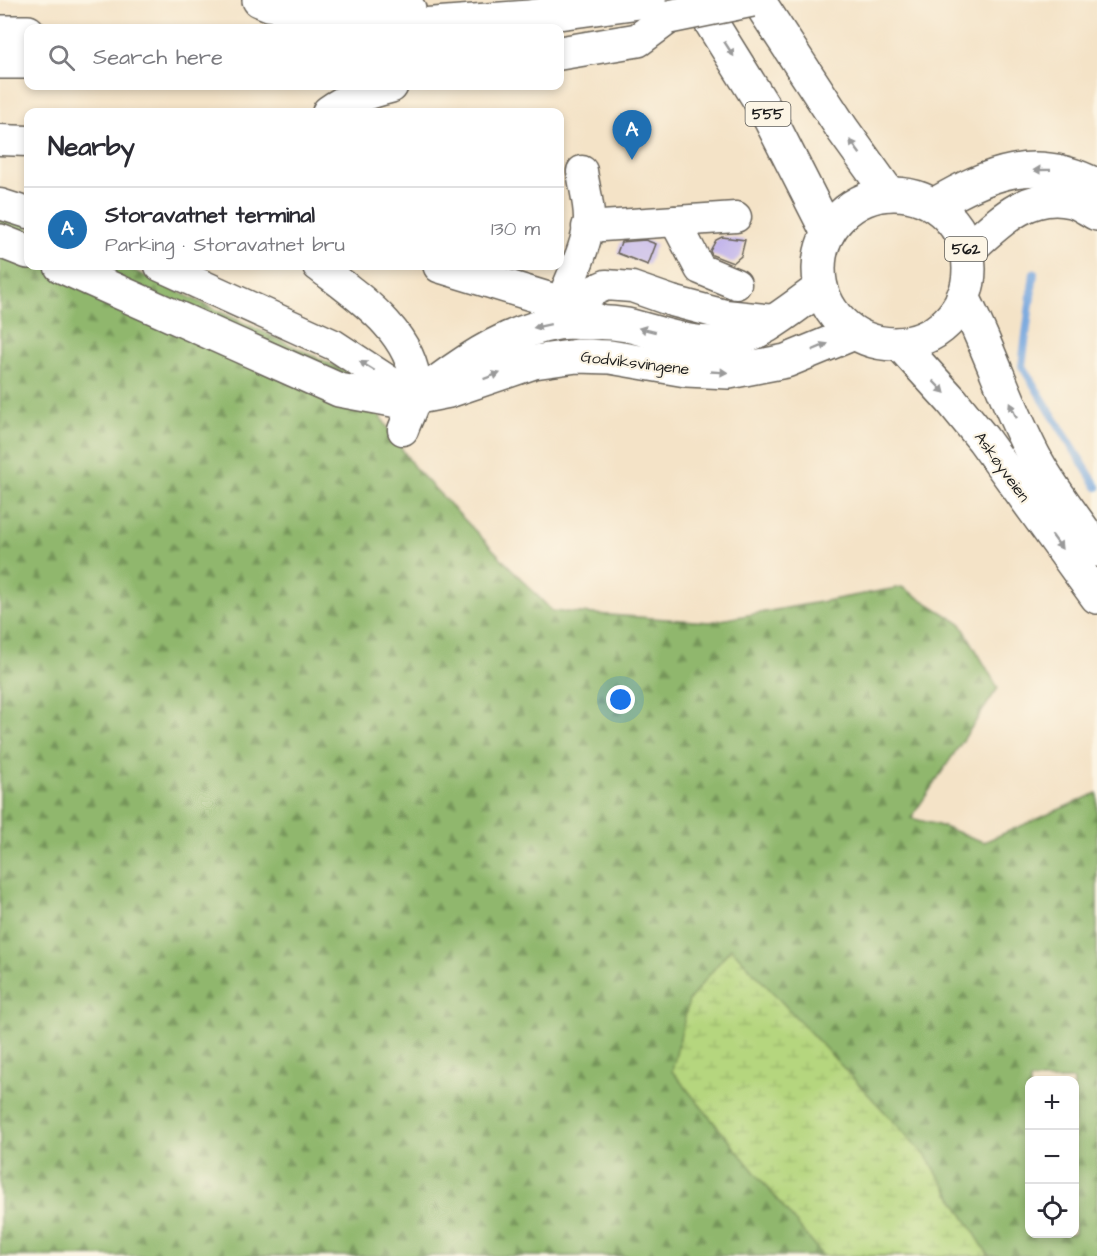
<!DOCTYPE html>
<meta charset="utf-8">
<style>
:root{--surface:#fff;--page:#f7f7f7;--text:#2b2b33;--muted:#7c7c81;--line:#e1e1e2;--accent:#1f6fb2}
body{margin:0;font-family:"Architects Daughter",sans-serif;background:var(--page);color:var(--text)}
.controls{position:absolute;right:18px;bottom:18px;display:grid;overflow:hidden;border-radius:12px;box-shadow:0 3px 9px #0003}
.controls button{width:54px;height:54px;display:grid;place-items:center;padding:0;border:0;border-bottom:2px solid var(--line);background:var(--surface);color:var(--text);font:30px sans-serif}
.you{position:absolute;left:621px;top:700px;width:21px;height:21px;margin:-15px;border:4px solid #fff;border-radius:50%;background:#1a73e8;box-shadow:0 0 0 9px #1a73e833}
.badge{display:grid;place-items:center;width:39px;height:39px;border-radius:50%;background:var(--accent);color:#fff;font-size:20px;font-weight:700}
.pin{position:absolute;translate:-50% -50px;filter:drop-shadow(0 2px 3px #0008)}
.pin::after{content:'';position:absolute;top:32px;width:21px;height:18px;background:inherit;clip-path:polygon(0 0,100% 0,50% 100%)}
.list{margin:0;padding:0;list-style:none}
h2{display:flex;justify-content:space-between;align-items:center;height:78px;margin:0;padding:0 24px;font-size:26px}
h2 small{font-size:20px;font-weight:400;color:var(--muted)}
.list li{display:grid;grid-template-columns:39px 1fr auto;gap:18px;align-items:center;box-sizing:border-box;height:84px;padding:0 24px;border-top:2px solid var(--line)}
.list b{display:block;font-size:22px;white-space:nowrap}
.list p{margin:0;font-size:20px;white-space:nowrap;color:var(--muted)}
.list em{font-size:20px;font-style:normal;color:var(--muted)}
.icon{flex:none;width:33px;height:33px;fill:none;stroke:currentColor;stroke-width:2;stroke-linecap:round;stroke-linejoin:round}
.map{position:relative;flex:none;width:1097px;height:1256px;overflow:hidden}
.search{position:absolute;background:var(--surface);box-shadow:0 3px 9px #0003;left:24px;top:24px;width:540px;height:66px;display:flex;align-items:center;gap:15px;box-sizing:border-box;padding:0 21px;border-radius:12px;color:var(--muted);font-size:22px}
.panel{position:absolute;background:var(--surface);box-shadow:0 3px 9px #0003;left:24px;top:108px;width:540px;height:162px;border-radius:12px}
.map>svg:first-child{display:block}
.forest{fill:url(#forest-firs);stroke:#566a44;stroke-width:1.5;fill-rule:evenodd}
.wetland{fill:url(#wetland-marsh);stroke:#68794d;stroke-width:1.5}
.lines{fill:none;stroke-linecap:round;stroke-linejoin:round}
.stream{stroke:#73a5de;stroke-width:8}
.building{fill:#c1b4eb}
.minor-casing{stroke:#686258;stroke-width:33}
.major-casing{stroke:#686258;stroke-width:36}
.highway-casing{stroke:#686258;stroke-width:36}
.minor{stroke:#fff;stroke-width:30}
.major{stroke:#fff;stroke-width:33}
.highway{stroke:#fff;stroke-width:33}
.highway-bridge-casing{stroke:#686258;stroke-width:36;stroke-linecap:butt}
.highway-bridge{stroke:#fff;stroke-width:33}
.oneway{fill:#999}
.labels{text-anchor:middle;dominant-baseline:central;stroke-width:4.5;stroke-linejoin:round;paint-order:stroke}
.shield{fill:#fcf5e5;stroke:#5f5d58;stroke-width:1.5}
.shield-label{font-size:15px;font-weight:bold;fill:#1c1c1c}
.street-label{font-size:16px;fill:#1c1c1c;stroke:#fcf5e5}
</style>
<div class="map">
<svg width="1097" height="1256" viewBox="0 0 1097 1256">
<defs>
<pattern id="forest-firs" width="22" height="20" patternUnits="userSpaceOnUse" patternTransform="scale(1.5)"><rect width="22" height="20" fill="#90b76d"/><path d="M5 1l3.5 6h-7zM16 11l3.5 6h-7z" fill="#759459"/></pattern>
<pattern id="wetland-marsh" width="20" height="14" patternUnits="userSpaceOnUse" patternTransform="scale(1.5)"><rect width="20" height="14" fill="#b5d67e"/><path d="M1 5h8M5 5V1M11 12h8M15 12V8" fill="none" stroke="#9bb76c"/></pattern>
</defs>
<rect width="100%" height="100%" fill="#fcf5e5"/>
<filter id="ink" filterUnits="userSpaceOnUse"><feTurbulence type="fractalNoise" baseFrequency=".0167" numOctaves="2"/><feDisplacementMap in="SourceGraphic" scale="12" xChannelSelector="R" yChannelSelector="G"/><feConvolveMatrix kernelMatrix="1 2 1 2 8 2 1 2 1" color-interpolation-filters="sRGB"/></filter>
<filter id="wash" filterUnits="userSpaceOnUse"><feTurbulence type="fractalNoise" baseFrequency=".008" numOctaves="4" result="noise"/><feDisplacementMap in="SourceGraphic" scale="24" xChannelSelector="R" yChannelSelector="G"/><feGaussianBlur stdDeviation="1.35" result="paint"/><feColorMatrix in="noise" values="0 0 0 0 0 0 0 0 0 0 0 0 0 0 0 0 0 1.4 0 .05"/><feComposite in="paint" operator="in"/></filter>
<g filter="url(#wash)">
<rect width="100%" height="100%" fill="#f4e3c7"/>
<path class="forest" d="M0,206L28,220V266H124L352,374L414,467L552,611L710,622L902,587L961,624L998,688L911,818L938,825L984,842L1097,793V1256H0ZM1030,1080H1074V1234H1030Z"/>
<polygon class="wetland" points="731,948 926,1156 989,1256 823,1256 672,1071 689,1000"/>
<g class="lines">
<polyline class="stream" points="1034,273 1022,366 1097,487"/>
</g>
<g id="blocks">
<g class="building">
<polygon points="722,237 745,240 741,256 733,263 712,255 710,251 716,240"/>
<polygon points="645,240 656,244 648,265 617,253 621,242"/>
</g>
</g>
</g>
<g filter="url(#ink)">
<use href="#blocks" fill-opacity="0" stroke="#686258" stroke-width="1.5"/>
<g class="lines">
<defs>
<g id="minor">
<polyline points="0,140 28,141"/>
<polyline points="0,204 28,213"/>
<polyline points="675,221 700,269 736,284"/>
<polyline points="587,227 736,217"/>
<polyline points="160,266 334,345 415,398"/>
<path d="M318,266C357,296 412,331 416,386C417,401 408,416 403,430"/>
<path d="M561,303C571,276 588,246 589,218C589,202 584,186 582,171"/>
<polyline points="564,304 606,285 632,287 672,301 725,315 774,320"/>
</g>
<g id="major">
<circle cx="894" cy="269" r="75"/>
<path d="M934,205C989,173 1036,153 1097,186"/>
<polyline points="0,241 28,252"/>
<path d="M967,251C997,224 1028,190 1072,201C1080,203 1089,210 1097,214"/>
<polyline points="61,266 339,390 398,401 449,391 534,362 577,356 610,357 686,370 729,372 786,361 854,333"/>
<path d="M963,297C991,351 1008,409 1037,462C1053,491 1078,522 1097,550"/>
<polyline points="900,344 952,401 983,439 1097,597"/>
<path d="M436,383C472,356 513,330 558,323C568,321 580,323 590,323C602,322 615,323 627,325C660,333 695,348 730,341C764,334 793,307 821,288"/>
</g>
<g id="highway">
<polyline points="259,0 269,4 334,12 409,9"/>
<polyline points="697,0 765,109 828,233"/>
<polyline points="758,0 843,130 889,194"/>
<polyline points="380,28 529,17 654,0"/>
<polyline points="0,32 28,32"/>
<polyline points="560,53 638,40 669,17"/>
<polyline points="0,62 28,62"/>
<path d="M329,112C348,98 368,92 391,86"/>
<polyline points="440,266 561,303 600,322"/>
</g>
</defs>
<use href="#minor" class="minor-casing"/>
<use href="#major" class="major-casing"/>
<use href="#highway" class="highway-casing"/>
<use href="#minor" class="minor"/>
<use href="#major" class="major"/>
<use href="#highway" class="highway"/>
<defs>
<polyline id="highway-bridge" points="669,17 752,0"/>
</defs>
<use href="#highway-bridge" class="highway-bridge-casing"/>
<use href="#highway-bridge" class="highway-bridge"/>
</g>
<defs><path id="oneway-solid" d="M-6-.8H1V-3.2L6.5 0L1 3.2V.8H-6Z" transform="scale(1.5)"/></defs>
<g class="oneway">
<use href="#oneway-solid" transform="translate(729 49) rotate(57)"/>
<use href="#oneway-solid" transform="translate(855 147) rotate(-126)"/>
<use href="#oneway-solid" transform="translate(1042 170) rotate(179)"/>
<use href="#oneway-solid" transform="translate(542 326) rotate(168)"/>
<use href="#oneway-solid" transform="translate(647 330) rotate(-166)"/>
<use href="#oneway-solid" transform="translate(820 347) rotate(-23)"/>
<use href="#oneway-solid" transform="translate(367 366) rotate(-148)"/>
<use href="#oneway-solid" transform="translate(719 372) rotate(3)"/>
<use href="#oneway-solid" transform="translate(492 376) rotate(-20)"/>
<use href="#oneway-solid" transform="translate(939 387) rotate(46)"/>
<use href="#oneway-solid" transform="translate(1013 410) rotate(-115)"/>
<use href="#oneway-solid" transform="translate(1057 542) rotate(54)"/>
</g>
</g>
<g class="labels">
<g class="shield">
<rect x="745.5" y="102" width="45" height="24" rx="4.5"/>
<rect x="945" y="237" width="42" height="24" rx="4.5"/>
</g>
<g class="shield-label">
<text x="768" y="114">555</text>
<text x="966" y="249">562</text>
</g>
<g class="street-label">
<text transform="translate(635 363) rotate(7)">Godviksvingene</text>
<text transform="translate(1002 467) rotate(54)">Askøyveien</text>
</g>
</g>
</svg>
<div class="controls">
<button>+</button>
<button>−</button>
<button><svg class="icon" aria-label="locate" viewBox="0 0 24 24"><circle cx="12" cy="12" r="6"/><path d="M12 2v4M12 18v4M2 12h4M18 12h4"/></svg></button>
</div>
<div class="you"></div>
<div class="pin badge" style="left:632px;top:160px">A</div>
<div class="search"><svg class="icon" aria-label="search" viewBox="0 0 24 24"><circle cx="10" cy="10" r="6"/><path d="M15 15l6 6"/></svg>Search here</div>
<section class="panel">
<h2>Nearby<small></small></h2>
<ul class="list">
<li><span class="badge">A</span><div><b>Storavatnet terminal</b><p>Parking · Storavatnet bru</p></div><em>130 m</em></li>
</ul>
</section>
</div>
